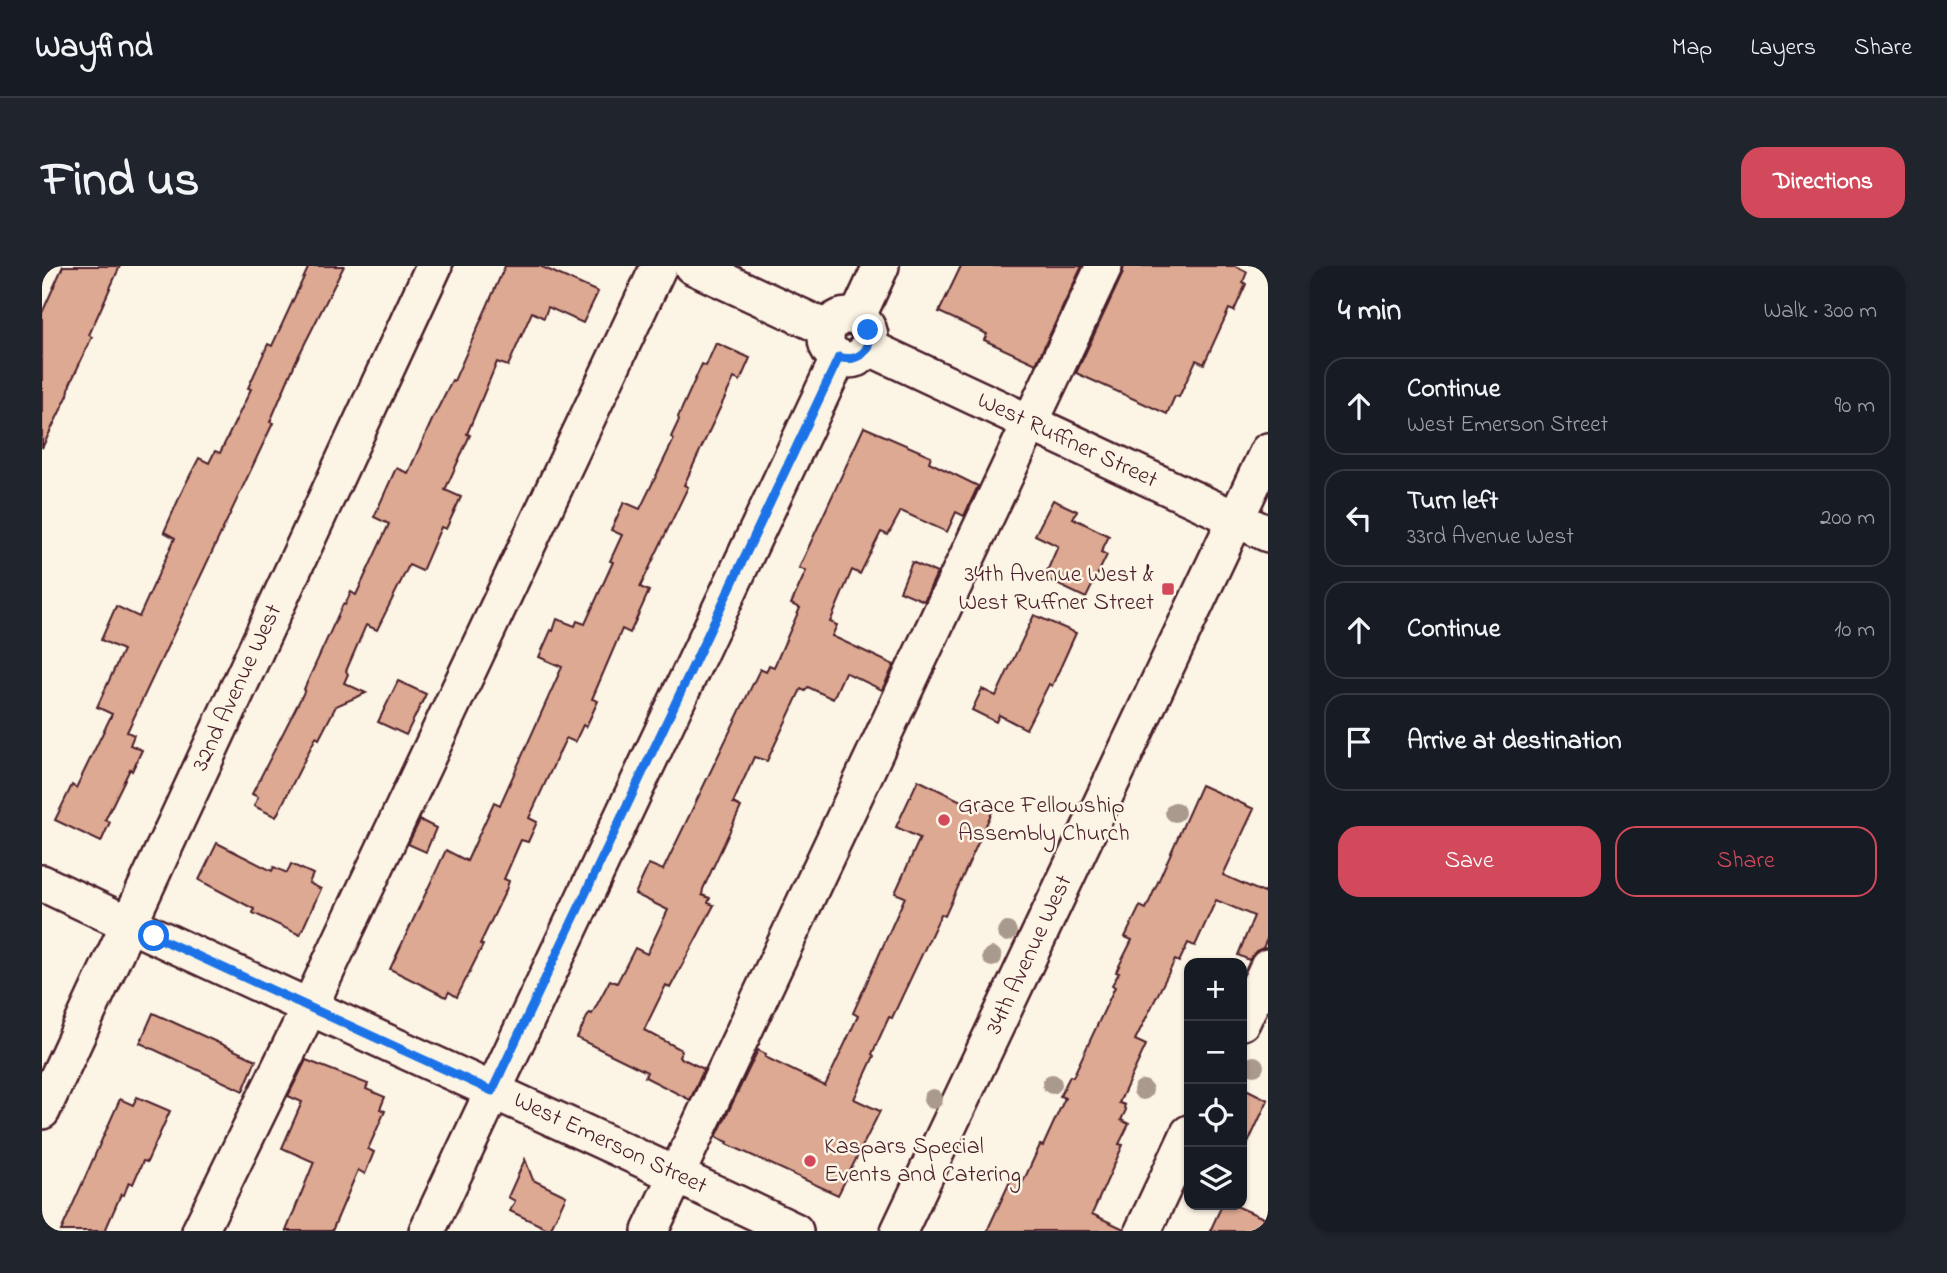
<!DOCTYPE html>
<meta charset="utf-8">
<style>
:root{--surface:#171b24;--page:#20242c;--text:#f1f3f6;--muted:#9ea1a6;--line:#363941;--accent:#d1495b}
body{margin:0;font-family:"Indie Flower",sans-serif;background:var(--page);color:var(--text)}
.controls{position:absolute;right:21px;bottom:21px;display:grid;overflow:hidden;border-radius:14px;box-shadow:0 2px 5px #0004}
.controls button{width:63px;height:63px;display:grid;place-items:center;padding:0;border:0;border-bottom:2px solid var(--line);background:var(--surface);color:var(--text);font:35px sans-serif}
.stop{position:absolute;width:21px;height:21px;margin:-16px;border:5px solid #1a73e8;border-radius:50%;background:#fff}
.stop.end{background:#1a73e8;border-color:#fff;box-shadow:0 2px 7px #0008}
.list{margin:0;padding:0;list-style:none}
h2{display:flex;justify-content:space-between;align-items:center;height:91px;margin:0;padding:0 28px;font-size:30px}
h2 small{font-size:23px;font-weight:400;color:var(--muted)}
.list li{display:grid;grid-template-columns:46px 1fr auto;gap:21px;align-items:center;box-sizing:border-box;height:98px;margin:0 14px 14px;padding:0 14px;border:2px solid var(--line);border-radius:21px}
.list b{display:block;font-size:26px;white-space:nowrap}
.list p{margin:0;font-size:23px;white-space:nowrap;color:var(--muted)}
.list em{font-size:23px;font-style:normal;color:var(--muted)}
.actions{display:flex;gap:14px;padding:21px 28px}
.actions a{flex:1;padding:16px 0;border:2px solid var(--accent);border-radius:21px;text-align:center;font-size:24px;color:var(--accent)}
.actions .main{background:var(--accent);color:#fff}
.icon{flex:none;width:38px;height:38px;fill:none;stroke:currentColor;stroke-width:2;stroke-linecap:round;stroke-linejoin:round}
.map{position:relative;flex:none;width:1226px;height:965px;overflow:hidden;border-radius:21px}
header{display:flex;align-items:center;gap:42px;box-sizing:border-box;height:98px;padding:0 35px;background:var(--surface);border-bottom:2px solid var(--line)}
header strong{font-size:33px}
nav{display:flex;gap:38px;margin-inline-start:auto;font-size:24px}
.intro{display:flex;align-items:center;justify-content:space-between;box-sizing:border-box;height:168px;padding:0 42px}
h1{margin:0;font-size:49px}
.button{padding:18px 32px;border-radius:21px;background:var(--accent);color:#fff;font-size:24px;font-weight:700}
main{display:flex;gap:42px;padding:0 42px}
aside{flex:1;background:var(--surface);border-radius:21px;box-shadow:0 2px 5px #0004}
.map>svg:first-child{display:block}
.building{fill:#dda992;stroke:#4a1f2b;stroke-width:2}
.lines{fill:none;stroke-linecap:round;stroke-linejoin:round}
.minor-casing{stroke:#4a1f2b;stroke-width:40}
.minor{stroke:#fcf5e5;stroke-width:35}
.tree{fill:#aa998d}
.route{stroke:#1a73e8;stroke-width:9}
.poi-dot{fill:#d1495b;stroke:#fcf5e5;stroke-width:2.5}
.labels{text-anchor:middle;dominant-baseline:central;stroke-width:5;stroke-linejoin:round;paint-order:stroke}
.street-label{font-size:24px;fill:#4a1f2b;stroke:#fcf5e5}
.poi-label{font-size:24px;fill:#4a1f2b;stroke:#fcf5e5;text-anchor:start}
</style>
<header>
<strong>Wayfind</strong>
<nav><a>Map</a><a>Layers</a><a>Share</a></nav>
</header>
<div class="intro"><h1>Find us</h1><a class="button">Directions</a></div>
<main>
<div class="map">
<svg width="1226" height="965" viewBox="0 0 1226 965">
<rect width="100%" height="100%" fill="#fcf5e5"/>
<filter id="ink" filterUnits="userSpaceOnUse"><feTurbulence type="fractalNoise" baseFrequency=".0143" numOctaves="2"/><feDisplacementMap in="SourceGraphic" scale="14" xChannelSelector="R" yChannelSelector="G"/><feConvolveMatrix kernelMatrix="1 2 1 2 8 2 1 2 1" color-interpolation-filters="sRGB"/></filter>
<g filter="url(#ink)">
<g class="building">
<polygon points="21,0 78,0 47,69 50,71 28,118 26,129 0,182 0,47"/>
<polygon points="267,0 302,0 254,95 231,149 228,156 231,157 85,466 92,469 88,479 100,484 90,505 88,503 63,554 68,556 59,576 13,554 30,519 34,522 70,448 55,441 81,384 59,374 74,340 97,351 133,272 122,266 142,221 157,192 167,197 173,185 178,187 209,123 206,122 226,78 230,80"/>
<polygon points="463,0 498,0 556,26 541,57 506,41 502,52 490,46 466,100 455,96 425,168 428,169 403,224 419,231 404,263 399,261 380,305 367,299 335,364 324,359 304,405 306,408 302,417 324,427 294,440 277,473 274,471 234,551 212,540 216,531 210,528 263,424 262,423 301,338 303,339 309,326 314,329 347,258 332,251 354,202 366,207 391,152 410,114 412,115"/>
<polygon points="919,0 1040,0 994,98 942,74 945,68 897,46"/>
<polygon points="1082,0 1193,0 1205,6 1201,16 1204,18 1192,45 1187,43 1162,98 1154,94 1137,131 1133,130 1125,148 1034,107 1080,9"/>
<polygon points="674,77 708,92 698,115 692,112 649,204 642,219 646,221 598,321 607,325 588,367 580,363 550,433 556,435 544,461 541,459 533,476 524,472 487,552 495,556 486,576 479,574 462,613 467,615 464,624 438,678 441,679 415,731 407,726 404,731 348,703 404,584 425,595 452,536 458,539 520,401 497,391 509,364 511,365 515,353 533,360 535,355 543,358 571,296 568,295 580,269 569,264 582,236 598,243 632,173 629,171 637,154 636,151 660,98 664,100"/>
<polygon points="822,161 889,190 887,196 936,220 922,250 914,246 905,266 859,245 846,269 839,266 818,308 810,304 788,356 795,359 790,370 852,399 840,424 803,406 791,433 766,421 763,425 759,423 725,495 712,491 691,537 699,541 661,623 660,629 668,632 666,637 672,639 628,722 624,719 602,764 640,784 637,791 662,803 648,834 603,811 605,806 535,772 547,747 550,748 568,714 575,717 593,682 605,688 626,644 593,628 607,598 621,604 718,403 724,406 727,399 732,401 758,342 749,338 764,305 757,302"/>
<polygon points="1011,234 1035,245 1031,252 1067,270 1059,286 1065,289 1044,332 1002,312 1016,280 993,269"/>
<polygon points="870,296 895,307 882,335 858,325"/>
<polygon points="992,349 1034,367 1010,420 1007,418 984,463 957,449 954,456 930,444 940,423 954,430"/>
<polygon points="356,415 384,428 364,469 336,456"/>
<polygon points="876,514 925,538 927,535 950,546 903,650 899,648 850,752 847,751 830,788 832,790 812,833 838,845 796,929 685,878 686,876 674,871 716,784 724,788 723,791 783,820 816,750 811,747 863,631 853,627 878,572 854,561"/>
<polygon points="1159,519 1212,543 1181,609 1222,627 1226,617 1226,671 1221,682 1214,685 1207,694 1196,689 1212,650 1174,634 1153,680 1146,677 1137,696 1133,694 1093,774 1104,779 1077,837 1083,839 1082,842 1084,844 1079,854 1087,858 1077,878 1081,879 1050,948 1082,963 1081,965 945,965 970,911 981,916 998,879 1001,880 1023,832 1018,830 1028,810 1031,811 1073,721 1070,719 1077,707 1074,706 1090,674 1083,671 1098,640 1104,643"/>
<polygon points="378,554 394,562 384,586 366,578"/>
<polygon points="175,577 230,605 232,601 245,607 249,598 271,608 267,617 279,623 258,669 211,647 212,643 157,614"/>
<polygon points="111,747 214,794 201,825 98,777"/>
<polygon points="264,794 326,818 324,823 343,831 338,843 343,845 326,883 332,886 323,908 316,904 290,965 244,965 272,896 240,882 260,836 246,830"/>
<polygon points="1200,821 1226,834 1200,890"/>
<polygon points="95,831 128,845 105,896 101,895 91,918 87,916 82,929 79,928 63,965 19,965 78,833 91,839"/>
<polygon points="483,893 491,914 524,930 508,964 468,945 473,935 466,931"/>
<polygon points="1180,939 1192,939 1226,954 1226,965 1168,965"/>
</g>
<g class="lines">
<defs>
<g id="minor">
<polyline points="650,0 786,63"/>
<circle cx="806" cy="72" r="22"/>
<polyline points="815,52 839,0"/>
<polyline points="826,81 1226,268"/>
<path d="M0,617C250,736 504,846 753,965"/>
<polyline points="1200,756 1226,701"/>
<polyline points="0,845 392,0"/>
<polyline points="158,965 267,742 617,0"/>
<polyline points="385,965 797,91"/>
<polyline points="608,965 1062,0"/>
<polyline points="857,965 1226,185"/>
<polyline points="1101,965 1147,867"/>
</g>
</defs>
<use href="#minor" class="minor-casing"/>
<use href="#minor" class="minor"/>
</g>
<g class="tree">
<circle cx="1133" cy="546" r="10"/>
<circle cx="965" cy="666" r="10"/>
<circle cx="950" cy="691" r="10"/>
<circle cx="1212" cy="800" r="10"/>
<circle cx="1010" cy="818" r="10"/>
<circle cx="1101" cy="824" r="10"/>
<circle cx="891" cy="833" r="10"/>
</g>
</g>
<g class="lines" filter="url(#ink)">
<path class="route" d="M112,670L450,825L797,91C816,97 831,84 826,64"/>
</g>
<g class="poi-dot">
<rect x="1119" y="316" width="14" height="14" rx="3.5"/>
<circle cx="902" cy="554" r="7"/>
<circle cx="768" cy="895" r="7"/>
</g>
<g class="labels">
<g class="street-label">
<text transform="translate(1025 175) rotate(25)">West Ruffner Street</text>
<text transform="translate(196 422) rotate(-65)">32nd Avenue West</text>
<text transform="translate(988 689) rotate(-65)">34th Avenue West</text>
<text transform="translate(568 878) rotate(25)">West Emerson Street</text>
</g>
<g class="poi-label">
<text x="1112" y="309" text-anchor="end">34th Avenue West &amp;<tspan x="1112" dy="28">West Ruffner Street</tspan></text>
<text x="916" y="540">Grace Fellowship<tspan x="916" dy="28">Assembly Church</tspan></text>
<text x="782" y="881">Kaspars Special<tspan x="782" dy="28">Events and Catering</tspan></text>
</g>
</g>
</svg>
<div class="controls">
<button>+</button>
<button>−</button>
<button><svg class="icon" aria-label="locate" viewBox="0 0 24 24"><circle cx="12" cy="12" r="6"/><path d="M12 2v4M12 18v4M2 12h4M18 12h4"/></svg></button>
<button><svg class="icon" aria-label="layers" viewBox="0 0 24 24"><path d="M12 4l9 5-9 5-9-5zM3 14l9 5 9-5"/></svg></button>
</div>
<div class="stop" style="left:112px;top:670px"></div>
<div class="stop end" style="left:826px;top:64px"></div>
</div>
<aside>
<h2>4 min<small>Walk · 300 m</small></h2>
<ul class="list">
<li><svg class="icon" aria-label="ahead" viewBox="0 0 24 24"><path d="M12 20V5M6 11l6-6 6 6"/></svg><div><b>Continue</b><p>West Emerson Street</p></div><em>90 m</em></li>
<li><svg class="icon" aria-label="left" viewBox="0 0 24 24"><path d="M17 20v-9H6M10 6l-5 5 5 5"/></svg><div><b>Turn left</b><p>33rd Avenue West</p></div><em>200 m</em></li>
<li><svg class="icon" aria-label="ahead" viewBox="0 0 24 24"><path d="M12 20V5M6 11l6-6 6 6"/></svg><div><b>Continue</b></div><em>10 m</em></li>
<li><svg class="icon" aria-label="arrive" viewBox="0 0 24 24"><path d="M6 21V4h12l-3 4 3 4H6"/></svg><div><b>Arrive at destination</b></div></li>
</ul>
<div class="actions"><a class="main">Save</a><a>Share</a></div>
</aside>
</main>
